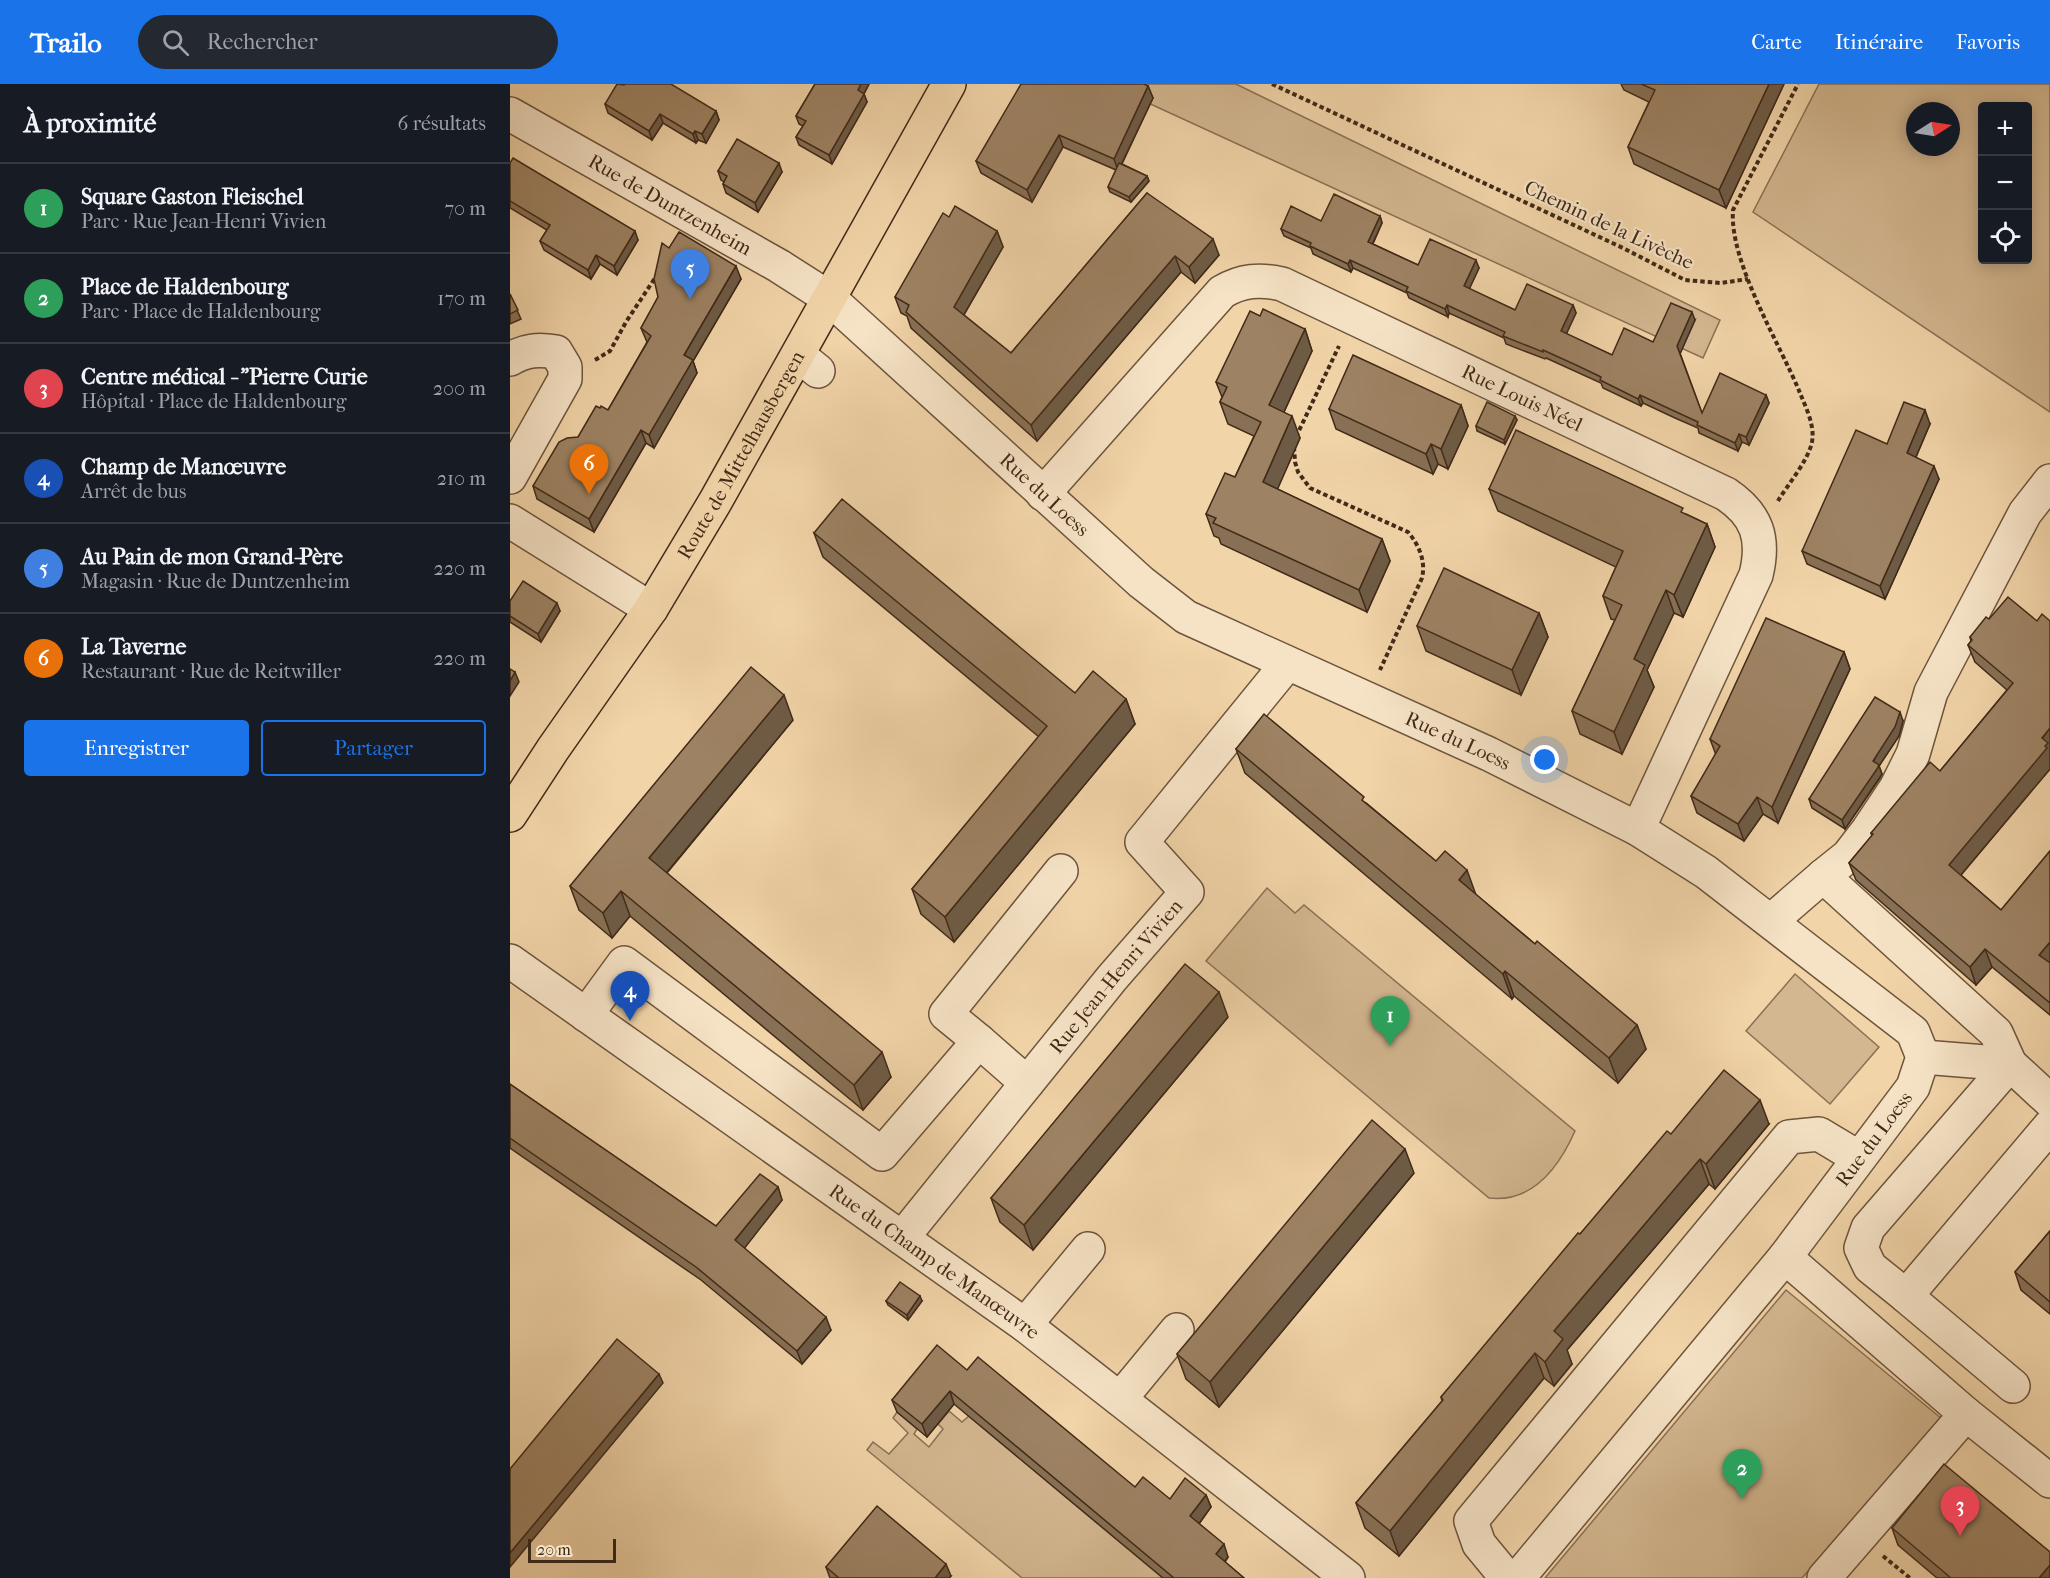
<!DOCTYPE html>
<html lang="fr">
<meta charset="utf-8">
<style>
:root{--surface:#171b24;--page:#242831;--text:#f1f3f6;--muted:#9ea1a6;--line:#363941;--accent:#1a73e8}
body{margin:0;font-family:"IM FELL French Canon",serif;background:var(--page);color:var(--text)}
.controls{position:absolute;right:18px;top:18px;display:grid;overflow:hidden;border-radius:6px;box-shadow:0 3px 15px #0003}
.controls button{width:54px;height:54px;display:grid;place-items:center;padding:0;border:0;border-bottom:2px solid var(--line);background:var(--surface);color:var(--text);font:30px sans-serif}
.compass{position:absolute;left:1396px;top:18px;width:54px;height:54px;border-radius:50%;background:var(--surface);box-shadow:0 3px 15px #0003;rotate:78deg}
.scale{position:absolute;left:18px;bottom:15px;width:88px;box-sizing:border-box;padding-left:6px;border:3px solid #412a18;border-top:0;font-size:16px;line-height:21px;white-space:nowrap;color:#412a18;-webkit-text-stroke:4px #f6e3c6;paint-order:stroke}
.you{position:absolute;left:1035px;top:676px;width:21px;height:21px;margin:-15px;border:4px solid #fff;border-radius:50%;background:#1a73e8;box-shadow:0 0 0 9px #1a73e833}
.badge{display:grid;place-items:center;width:39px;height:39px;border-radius:50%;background:var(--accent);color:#fff;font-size:20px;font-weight:700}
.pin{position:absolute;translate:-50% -50px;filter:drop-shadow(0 2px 3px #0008)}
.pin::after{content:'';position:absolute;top:32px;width:21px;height:18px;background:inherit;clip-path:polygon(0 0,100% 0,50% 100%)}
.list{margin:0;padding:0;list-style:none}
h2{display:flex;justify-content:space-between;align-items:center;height:78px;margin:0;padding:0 24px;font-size:26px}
h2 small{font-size:20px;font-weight:400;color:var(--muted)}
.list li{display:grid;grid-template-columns:39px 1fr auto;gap:18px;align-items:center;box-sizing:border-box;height:90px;padding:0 24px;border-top:2px solid var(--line)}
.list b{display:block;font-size:22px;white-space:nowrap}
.list p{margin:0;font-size:20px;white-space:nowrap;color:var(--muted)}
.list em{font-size:20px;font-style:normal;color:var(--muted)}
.actions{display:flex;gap:12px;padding:18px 24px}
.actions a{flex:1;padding:14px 0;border:2px solid var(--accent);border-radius:6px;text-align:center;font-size:21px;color:var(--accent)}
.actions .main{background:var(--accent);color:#fff}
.icon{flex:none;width:33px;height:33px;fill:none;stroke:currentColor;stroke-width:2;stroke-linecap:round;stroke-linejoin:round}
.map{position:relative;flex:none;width:1540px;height:1494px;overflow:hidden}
header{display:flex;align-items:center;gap:36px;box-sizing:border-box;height:84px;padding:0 30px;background:var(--accent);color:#fff}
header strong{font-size:28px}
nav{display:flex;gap:33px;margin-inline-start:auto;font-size:21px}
.search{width:420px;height:54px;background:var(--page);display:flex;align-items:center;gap:15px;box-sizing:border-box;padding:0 21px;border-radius:33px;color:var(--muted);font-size:22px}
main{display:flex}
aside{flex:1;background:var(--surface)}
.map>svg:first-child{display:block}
.green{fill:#d3b790;stroke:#8a7054;stroke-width:1.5;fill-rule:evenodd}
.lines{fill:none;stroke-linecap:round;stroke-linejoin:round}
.minor-casing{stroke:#6d543c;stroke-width:36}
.major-casing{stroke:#412a18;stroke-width:36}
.path{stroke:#412a18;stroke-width:4;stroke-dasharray:4.5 3;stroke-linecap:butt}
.minor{stroke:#f6e3c6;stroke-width:33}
.major{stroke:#f1d4a8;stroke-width:33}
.wall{fill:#877055;stroke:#412a18;stroke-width:1.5}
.shaded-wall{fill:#6e5b45;stroke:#412a18;stroke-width:1.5}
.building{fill:#9d8263;stroke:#412a18;stroke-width:1.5}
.labels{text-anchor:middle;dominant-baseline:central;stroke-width:4.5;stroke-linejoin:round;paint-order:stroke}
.street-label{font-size:20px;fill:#412a18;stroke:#f6e3c6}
</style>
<header>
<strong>Trailo</strong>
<div class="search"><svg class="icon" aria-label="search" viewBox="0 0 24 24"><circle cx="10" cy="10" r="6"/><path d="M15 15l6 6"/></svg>Rechercher</div>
<nav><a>Carte</a><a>Itinéraire</a><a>Favoris</a></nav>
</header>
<main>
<aside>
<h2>À proximité<small>6 résultats</small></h2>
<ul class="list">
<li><span class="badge" style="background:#2e9e5b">1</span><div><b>Square Gaston Fleischel</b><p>Parc · Rue Jean-Henri Vivien</p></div><em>70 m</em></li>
<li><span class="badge" style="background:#2e9e5b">2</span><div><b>Place de Haldenbourg</b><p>Parc · Place de Haldenbourg</p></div><em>170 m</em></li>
<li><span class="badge" style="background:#e0444e">3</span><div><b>Centre médical - &quot;Pierre Curie</b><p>Hôpital · Place de Haldenbourg</p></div><em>200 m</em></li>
<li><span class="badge" style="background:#1a4fb4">4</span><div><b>Champ de Manœuvre</b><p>Arrêt de bus</p></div><em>210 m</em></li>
<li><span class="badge" style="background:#3f7fe0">5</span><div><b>Au Pain de mon Grand-Père</b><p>Magasin · Rue de Duntzenheim</p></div><em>220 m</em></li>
<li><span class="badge" style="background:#e8710a">6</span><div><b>La Taverne</b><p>Restaurant · Rue de Reitwiller</p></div><em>220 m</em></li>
</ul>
<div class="actions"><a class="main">Enregistrer</a><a>Partager</a></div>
</aside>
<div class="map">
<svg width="1540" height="1494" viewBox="0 0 1540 1494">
<rect width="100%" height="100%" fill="#f1d4a8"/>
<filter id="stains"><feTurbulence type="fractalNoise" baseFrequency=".00333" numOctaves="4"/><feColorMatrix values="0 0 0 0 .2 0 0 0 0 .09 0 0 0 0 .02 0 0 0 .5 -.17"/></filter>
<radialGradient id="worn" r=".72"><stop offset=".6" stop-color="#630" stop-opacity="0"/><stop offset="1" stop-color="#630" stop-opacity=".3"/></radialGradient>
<g class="green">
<polygon points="597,0 726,0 1210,236 1193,274"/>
<path d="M1309,0H1540V328L1243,128ZM1472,22H1518V176H1472ZM1405,27H1441V63H1405Z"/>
<path d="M757,804L785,829L794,821L1065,1047C1049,1083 1023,1119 979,1114L696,877Z"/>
<polygon points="1285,890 1369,963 1320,1020 1236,947"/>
<polygon points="1276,1206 1432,1335 1292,1494 1035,1494"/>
<polygon points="439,1327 452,1338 459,1332 653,1494 512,1494 357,1366 363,1358 379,1370 398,1349 383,1334 387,1328 407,1345 404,1350 419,1363 433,1345 428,1340"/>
</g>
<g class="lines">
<defs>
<g id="minor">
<path id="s1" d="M0,30L269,182L319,214L631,498L676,533L979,670L1128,745L1196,788L1403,948L1413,973L1403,1003L1275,1173"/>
<polyline points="288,271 308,287"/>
<path d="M0,275C16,266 28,265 46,268L55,283V295L0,393"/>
<path id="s2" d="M533,410L712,208C732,196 750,195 772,200L1216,410C1247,431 1255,454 1246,491L1128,745"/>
<polyline points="0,437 141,525"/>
<polyline points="1261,837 1313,792"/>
<path id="s3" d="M0,877L515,1241L838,1494"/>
<polyline points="76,931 114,879 372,1070 469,957 517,999"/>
<polyline points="469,957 436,930 551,787"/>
<polyline points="1413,973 1500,980 1540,1017"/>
<path id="s4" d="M392,1154L602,894L677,808L632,758L777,580"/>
<polyline points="1396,1212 1360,1183 1351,1164 1358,1144 1500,980 1486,949 1313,792 1338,772 1358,746 1386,704 1403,670 1421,608 1515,429 1540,397"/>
<polyline points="515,1241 578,1165"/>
<polyline points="1503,1302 1396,1212 1540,1042"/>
<polyline points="610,1315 667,1246"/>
<polyline points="997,1494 969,1460 961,1437 1279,1053 1309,1050 1349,1074"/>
<polyline points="1008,1494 1275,1173 1456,1330 1540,1397"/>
<polyline points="1314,1494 1456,1330"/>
</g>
<g id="major">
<path id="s5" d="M0,731L43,665L141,525L205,418L439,0"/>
</g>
</defs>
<use href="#minor" class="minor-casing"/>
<use href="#major" class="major-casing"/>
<g class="path">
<polyline points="762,0 1113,164 1175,196 1211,199 1238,195"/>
<polyline points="85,276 100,267 116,238 145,194"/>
<polyline points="786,353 829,262"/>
<path d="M784,363L785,378L788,388L800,404L898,448C909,461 916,477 912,494L870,586"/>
<path d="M1268,417C1278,400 1298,377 1302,358C1305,341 1296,324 1290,309C1270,260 1219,178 1223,126L1288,0"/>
<polyline points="1373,1472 1400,1494"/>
</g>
<use href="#minor" class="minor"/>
<use href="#major" class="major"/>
</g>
<g class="wall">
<polygon points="305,0 359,0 354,10 357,18 322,80 289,61 286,53 293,42 289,40 286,32"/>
<polygon points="1111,0 1274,0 1216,124 1124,80 1118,63 1139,18 1114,6"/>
<polygon points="635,1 638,2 643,14 612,80 637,92 639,97 621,118 600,108 598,103 606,86 553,63 522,118 471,89 466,77"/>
<polygon points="95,20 206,27 209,36 196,59 188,56 186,59 153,39 142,56 98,29"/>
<polygon points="0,79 128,156 107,191 90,180 81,195 34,166 30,157 37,146 0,124"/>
<polygon points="208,87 272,88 248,128 216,109 213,100 214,98 211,96"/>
<polygon points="637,109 709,171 685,199 671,188 527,357 401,244 397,232 391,229 385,213 439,133 487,147 493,163 454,231 501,269"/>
<polygon points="870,132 872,139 863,160 908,181 969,184 959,205 1005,226 1063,221 1066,229 1056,250 1102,271 1143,258 1185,236 1170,269 1192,329 1256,311 1259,319 1239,361 1232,358 1228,367 1189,349 1188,344 1165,334 1133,319 1131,322 1093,304 1091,299 1036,274 1035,275 996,260 994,254 939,229 938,233 899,214 897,209 843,184 841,188 803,170 801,164 774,152 771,145 811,137"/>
<polygon points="159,164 231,195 183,277 187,289 144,364 136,359 84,448 27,415 23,402 68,353 98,326 137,258 131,244 148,213"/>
<polygon points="0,210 11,235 0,240"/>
<polygon points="795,245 802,267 774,328 790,354 767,405 872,455 880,477 857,528 711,460 709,454 704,452 696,430 725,393 744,352 718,340 710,318 712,313 706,298"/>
<polygon points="951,321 958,342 938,385 928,380 923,390 826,345 819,325"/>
<polygon points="1005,332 1007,336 995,360 967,347 966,342"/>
<polygon points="1420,340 1406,373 1429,395 1375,515 1297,480 1292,467 1377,360"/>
<polygon points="979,405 1176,430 1197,440 1205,463 1173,533 1164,529 1137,586 1144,603 1112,670 1070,650 1062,627 1105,536 1101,535 1093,512 1106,483 988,427"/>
<polygon points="304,449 565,609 616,615 625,640 444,858 411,830 402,805 529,653 313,473"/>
<polygon points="0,517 50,527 31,558 0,538"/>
<polygon points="1029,529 1038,553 1011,611 916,567 907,542"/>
<polygon points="1479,535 1540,537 1540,685 1451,791 1491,826 1540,767 1540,931 1482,883 1466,901 1346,796 1339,779 1362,752 1361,749 1430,687 1497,606 1465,578 1458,561 1461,557 1460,553"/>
<polygon points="1334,568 1340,585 1268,739 1253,730 1234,757 1187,729 1181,712 1206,671 1200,655"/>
<polygon points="283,636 157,789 381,993 353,1026 120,832 102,854 69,826 60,802"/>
<polygon points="1393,637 1389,652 1369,682 1372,690 1370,694 1335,745 1302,724 1299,715"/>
<polygon points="726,665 856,719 1025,860 1127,941 1136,965 1108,999 1004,912 1002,915 735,689"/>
<polygon points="718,933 523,1166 490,1138 481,1114"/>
<polygon points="0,1000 206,1142 268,1103 272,1116 234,1164 321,1246 292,1280 191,1196 0,1064"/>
<polygon points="1259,1040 1205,1105 1199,1100 1057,1266 1062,1280 1044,1302 1034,1294 889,1472 855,1444 846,1419 932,1317 931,1313 1070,1150 1161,1050"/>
<polygon points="904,1089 709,1323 676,1295 667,1270"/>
<polygon points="1540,1147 1540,1230 1511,1206 1505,1188"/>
<polygon points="376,1217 412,1217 398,1236 378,1221"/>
<polygon points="457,1286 625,1403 660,1415 696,1411 701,1423 689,1440 718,1473 715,1478 734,1494 653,1494 444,1320 417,1353 387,1328 382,1316"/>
<polygon points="1382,1444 1540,1494 1427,1494 1388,1461"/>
<polygon points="316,1483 441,1492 439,1494 320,1494"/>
</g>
<g class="shaded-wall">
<polygon points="351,0 359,0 351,15 348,6"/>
<polygon points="1259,0 1274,0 1216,124 1209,106"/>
<polygon points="638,2 643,14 608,87 604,75"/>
<polygon points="354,10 357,18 322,80 319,71"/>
<polygon points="206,27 209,36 196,59 192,50"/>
<polygon points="150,30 153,39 142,56 139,47"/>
<polygon points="185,47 188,56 186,59 183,50"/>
<polygon points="549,51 553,63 522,118 517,106"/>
<polygon points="269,79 272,88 248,128 245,119"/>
<polygon points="637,92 639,97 621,118 619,113"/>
<polygon points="870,132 872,139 860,165 858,158"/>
<polygon points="125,147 128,156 107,191 104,182"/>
<polygon points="487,147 493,163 449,239 444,223"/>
<polygon points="703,155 709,171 685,199 679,183"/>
<polygon points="86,171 90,180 81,195 78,186"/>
<polygon points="665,172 671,188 527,357 521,341"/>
<polygon points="840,176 843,184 841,188 838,180"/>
<polygon points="966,176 969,184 957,210 954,202"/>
<polygon points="226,182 231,195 183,277 187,289 144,364 139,351 174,271"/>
<polygon points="937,221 939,229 938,233 935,225"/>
<polygon points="1063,221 1066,229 1054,255 1051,247"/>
<polygon points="1182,228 1185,236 1170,270 1167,262"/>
<polygon points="795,245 802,267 767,343 759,321"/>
<polygon points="1130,311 1133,319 1131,322 1128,315"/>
<polygon points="1256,311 1259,319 1239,361 1236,353"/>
<polygon points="951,321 958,342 938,385 931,365"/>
<polygon points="1415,326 1420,340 1402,382 1397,369"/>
<polygon points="782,332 790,354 761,420 753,398"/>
<polygon points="1005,332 1007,336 995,360 994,356"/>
<polygon points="131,346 136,359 84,448 79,435"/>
<polygon points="1229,350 1232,358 1228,367 1225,359"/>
<polygon points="921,360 928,380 923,390 916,370"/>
<polygon points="1424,382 1429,395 1375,515 1370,502"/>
<polygon points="1197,440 1205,463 1173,533 1164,511"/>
<polygon points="872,455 880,477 857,528 849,506"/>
<polygon points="1156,506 1164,529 1137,586 1144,603 1112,670 1104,648 1124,575"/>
<polygon points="47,519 50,527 31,558 28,550"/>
<polygon points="1029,529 1038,553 1011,611 1002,586"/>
<polygon points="1334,568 1340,585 1268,739 1262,723"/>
<polygon points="5,588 9,598 0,612 0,597"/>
<polygon points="274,611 283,636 148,799 139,774"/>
<polygon points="616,615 625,640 444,858 435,833"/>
<polygon points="1390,628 1393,637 1389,652 1369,682 1372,690 1335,745 1332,736"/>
<polygon points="1540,644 1540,685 1445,798 1439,781"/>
<polygon points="1247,713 1253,730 1234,757 1228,740"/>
<polygon points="957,786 966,811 949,796"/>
<polygon points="111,807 120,832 102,854 93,829"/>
<polygon points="1540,858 1540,883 1529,871"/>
<polygon points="1475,865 1482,883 1466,901 1460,883"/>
<polygon points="995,887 1004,912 1002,915 993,890"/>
<polygon points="709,908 718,933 523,1166 514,1141"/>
<polygon points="1127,941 1136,965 1108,999 1099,974"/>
<polygon points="372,968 381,993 353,1026 344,1001"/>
<polygon points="1250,1016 1259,1040 1205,1105 1196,1080"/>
<polygon points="895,1065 904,1089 709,1323 700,1298"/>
<polygon points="1190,1075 1199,1100 1057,1266 1062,1280 1044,1302 1035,1278 1044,1247"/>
<polygon points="268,1103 272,1116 230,1170 225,1156"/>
<polygon points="410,1212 412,1217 398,1236 397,1231"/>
<polygon points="316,1233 321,1246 292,1280 287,1267"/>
<polygon points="1025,1269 1034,1294 889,1472 880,1447"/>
<polygon points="149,1290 153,1299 0,1483 0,1469"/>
<polygon points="440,1307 444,1320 417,1353 412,1340"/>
<polygon points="696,1411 701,1423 685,1445 680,1432"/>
<polygon points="714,1460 718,1473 710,1483 706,1470"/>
<polygon points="436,1480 441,1492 439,1494 425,1494"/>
<polygon points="1540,1481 1540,1494 1529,1494"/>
</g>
<g class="building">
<polygon points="107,0 114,1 114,0 161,0 206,27 192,50 185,47 183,50 150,30 139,47 95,20"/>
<polygon points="305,0 351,0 348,6 354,10 319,71 286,53 296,37 286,32"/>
<polygon points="511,0 634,0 638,2 604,75 549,51 517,106 466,77"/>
<polygon points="1131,0 1259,0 1209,106 1118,63 1145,6"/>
<polygon points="227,55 269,79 245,119 213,100 217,92 208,87"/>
<polygon points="3,74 125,147 104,182 86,171 78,186 30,157 40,141 0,117 0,79"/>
<polygon points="609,79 637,92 619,113 598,103"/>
<polygon points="637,109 703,155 679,183 665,172 521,341 396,228 399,221 385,213 433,129 439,133 445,122 487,147 444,223 501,269"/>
<polygon points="824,110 870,132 858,158 908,181 920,155 966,176 954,202 1005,226 1017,200 1063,221 1051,247 1102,271 1114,244 1143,258 1161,219 1182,228 1167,262 1192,329 1210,289 1256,311 1236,353 1229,350 1225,359 1187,341 1188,338 1162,326 1130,311 1128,315 1090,296 1091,293 1066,281 1033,266 1033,268 993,252 995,248 969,236 937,221 935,225 896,207 898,203 840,176 838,180 800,162 801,159 771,145 781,122 811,137"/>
<polygon points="169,148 226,182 174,271 183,276 139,351 131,346 79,435 23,402 49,358 57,354 68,353 86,322 90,324 91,322 98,326 141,252 131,244 148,213 144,195 152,159 159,164"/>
<polygon points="0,210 8,226 0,230"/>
<polygon points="753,225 795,245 759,321 782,332 753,398 872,455 849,506 703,439 706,434 696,430 715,389 725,393 751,338 710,318 717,303 706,298 740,227 750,232"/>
<polygon points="843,271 951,321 931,365 921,360 916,370 819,325"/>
<polygon points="977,318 1005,332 994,356 966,342"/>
<polygon points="1394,318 1415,326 1397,369 1424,382 1370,502 1292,467 1346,346 1377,360"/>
<polygon points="1006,346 1173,424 1171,428 1197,440 1164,511 1156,506 1124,575 1135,581 1104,648 1062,627 1112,521 1093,512 1113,467 979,405"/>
<polygon points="332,415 565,609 583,587 616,615 435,833 402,805 537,642 304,449"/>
<polygon points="934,484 1029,529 1002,586 907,542"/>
<polygon points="13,497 47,519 28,550 0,532 0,517"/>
<polygon points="1498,513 1527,537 1532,530 1540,537 1540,644 1532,654 1538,659 1535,662 1537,664 1439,781 1491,826 1540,767 1540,858 1529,871 1540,879 1540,919 1475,865 1460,883 1339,779 1363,750 1361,749 1420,678 1430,687 1503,599 1458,561 1462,556 1460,553 1476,533 1479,535"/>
<polygon points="1256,534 1334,568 1262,723 1247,713 1228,740 1181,712 1210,662 1200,655"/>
<polygon points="241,583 274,611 139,774 372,968 344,1001 111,807 93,829 60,802"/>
<polygon points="0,585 5,588 0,597"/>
<polygon points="1365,613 1390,628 1385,643 1363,677 1369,681 1367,685 1332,736 1299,715"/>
<polygon points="754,630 854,713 852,716 926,777 935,767 957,786 949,796 1025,860 1027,857 1127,941 1099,974 995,887 993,890 726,665"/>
<polygon points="675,880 709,908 514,1141 481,1114"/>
<polygon points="1214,986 1250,1016 1196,1080 1190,1075 1044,1247 1053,1255 1035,1278 1025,1269 880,1447 846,1419 933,1316 931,1313 1068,1149 1070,1150 1157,1047 1161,1050"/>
<polygon points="0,1000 206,1142 250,1090 268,1103 225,1156 316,1233 287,1267 186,1183 0,1054"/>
<polygon points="862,1036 895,1065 700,1298 667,1270"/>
<polygon points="1540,1147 1540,1218 1505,1188"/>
<polygon points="390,1198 410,1212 397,1231 376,1217"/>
<polygon points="107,1255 149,1290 0,1469 0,1385"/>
<polygon points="427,1261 457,1286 468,1273 625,1403 633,1393 660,1415 675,1394 696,1411 680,1432 714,1460 706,1470 734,1494 664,1494 440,1307 412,1340 382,1316"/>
<polygon points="1434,1380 1540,1468 1540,1481 1529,1494 1441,1494 1382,1444"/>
<polygon points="367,1422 436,1480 425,1494 329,1494 316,1483"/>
</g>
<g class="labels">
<g class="street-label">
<text stroke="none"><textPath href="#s1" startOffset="184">Rue de Duntzenheim</textPath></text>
<text transform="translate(1099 141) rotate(25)">Chemin de la Livèche</text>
<text stroke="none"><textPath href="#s2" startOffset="598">Rue Louis Néel</textPath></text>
<text stroke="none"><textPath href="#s5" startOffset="428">Route de Mittelhausbergen</textPath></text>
<text stroke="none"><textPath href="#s1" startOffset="660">Rue du Loess</textPath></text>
<text stroke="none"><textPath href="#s1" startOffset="1146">Rue du Loess</textPath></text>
<text stroke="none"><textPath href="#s4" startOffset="338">Rue Jean-Henri Vivien</textPath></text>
<text transform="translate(1364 1055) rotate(-53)">Rue du Loess</text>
<text stroke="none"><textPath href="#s3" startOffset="520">Rue du Champ de Manœuvre</textPath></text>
</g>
</g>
<rect width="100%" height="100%" filter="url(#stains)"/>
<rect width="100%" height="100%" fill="url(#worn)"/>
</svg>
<div class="controls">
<button>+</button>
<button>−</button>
<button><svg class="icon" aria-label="locate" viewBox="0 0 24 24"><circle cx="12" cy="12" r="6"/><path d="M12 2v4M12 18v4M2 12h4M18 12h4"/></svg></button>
</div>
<svg class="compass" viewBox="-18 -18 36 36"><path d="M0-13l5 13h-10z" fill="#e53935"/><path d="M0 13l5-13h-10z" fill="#9ea1a6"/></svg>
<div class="scale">20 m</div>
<div class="you"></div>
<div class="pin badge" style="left:880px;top:962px;background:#2e9e5b">1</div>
<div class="pin badge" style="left:1232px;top:1415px;background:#2e9e5b">2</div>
<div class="pin badge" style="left:1450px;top:1452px;background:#e0444e">3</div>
<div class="pin badge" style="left:120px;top:937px;background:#1a4fb4">4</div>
<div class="pin badge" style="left:180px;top:215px;background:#3f7fe0">5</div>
<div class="pin badge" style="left:79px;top:410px;background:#e8710a">6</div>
</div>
</main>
